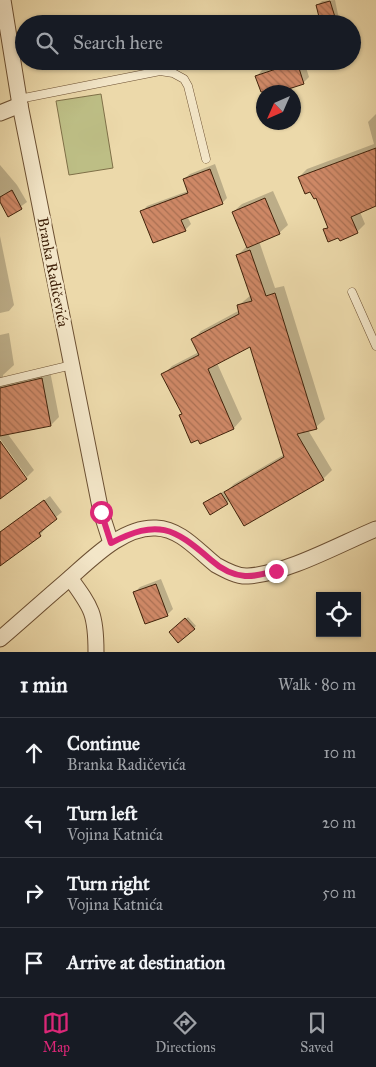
<!DOCTYPE html>
<meta charset="utf-8">
<style>
:root{--surface:#171b24;--page:#242831;--text:#f1f3f6;--muted:#9ea1a6;--line:#363941;--accent:#db2777}
body{margin:0;font-family:"IM FELL Great Primer",serif;background:var(--page);color:var(--text)}
.controls{position:absolute;right:15px;bottom:15px;display:grid;overflow:hidden;border-radius:0px;box-shadow:0 1px 4px #0004}
.controls button{width:45px;height:45px;display:grid;place-items:center;padding:0;border:0;border-bottom:1px solid var(--line);background:var(--surface);color:var(--text);font:25px sans-serif}
.compass{position:absolute;left:256px;top:85px;width:45px;height:45px;border-radius:50%;background:var(--surface);box-shadow:0 1px 4px #0004;rotate:225deg}
.stop{position:absolute;width:15px;height:15px;margin:-11px;border:4px solid #db2777;border-radius:50%;background:#fff}
.stop.end{background:#db2777;border-color:#fff;box-shadow:0 1px 5px #0008}
.list{margin:0;padding:0;list-style:none}
h2{display:flex;justify-content:space-between;align-items:center;height:65px;margin:0;padding:0 20px;font-size:21px}
h2 small{font-size:16px;font-weight:400;color:var(--muted)}
.list li{display:grid;grid-template-columns:32px 1fr auto;gap:15px;align-items:center;box-sizing:border-box;height:70px;padding:0 20px;border-top:1px solid var(--line)}
.list b{display:block;font-size:19px;white-space:nowrap}
.list p{margin:0;font-size:16px;white-space:nowrap;color:var(--muted)}
.list em{font-size:16px;font-style:normal;color:var(--muted)}
.icon{flex:none;width:28px;height:28px;fill:none;stroke:currentColor;stroke-width:2;stroke-linecap:round;stroke-linejoin:round}
.map{position:relative;flex:none;width:376px;height:652px;overflow:hidden}
.search{position:absolute;background:var(--surface);box-shadow:0 1px 4px #0004;left:15px;right:15px;top:15px;height:55px;display:flex;align-items:center;gap:12px;box-sizing:border-box;padding:0 18px;border-radius:28px;color:var(--muted);font-size:19px}
.sheet{height:345px;background:var(--surface)}
nav{display:flex;justify-content:space-around;align-items:center;box-sizing:border-box;height:70px;border-top:1px solid var(--line);background:var(--surface);font-size:14px;color:var(--muted)}
nav a{display:grid;justify-items:center;gap:2px}
nav .on{color:var(--accent)}
.map>svg:first-child{display:block}
.pitch{fill:#bdbe85;stroke:#7f7048}
.shadow{fill:#0003}
.building{fill:url(#building-back-hatch);stroke:#41230b}
.lines{fill:none;stroke-linecap:round;stroke-linejoin:round}
.lane-casing{stroke:#6c5033;stroke-width:9}
.street-casing{stroke:#6c5033;stroke-width:17}
.lane{stroke:#f3e6c8;stroke-width:8}
.street{stroke:#f3e6c8;stroke-width:15}
.route{stroke:#db2777;stroke-width:6}
.labels{text-anchor:middle;dominant-baseline:central;stroke-width:5;stroke-linejoin:round;paint-order:stroke}
.street-label{font-size:15px;fill:#41230b;stroke:#f3e6c8}
</style>
<div class="map">
<svg width="376" height="652" viewBox="0 0 376 652">
<defs>
<pattern id="building-back-hatch" width="6" height="6" patternUnits="userSpaceOnUse" patternTransform="scale(1.25)"><rect width="6" height="6" fill="#ce8866"/><path d="M-1 5l2 2M0 0l6 6M5-1l2 2" fill="none" stroke="#a96f52"/></pattern>
</defs>
<rect width="100%" height="100%" fill="#ecd9aa"/>
<filter id="stains"><feTurbulence type="fractalNoise" baseFrequency=".004" numOctaves="4"/><feColorMatrix values="0 0 0 0 .2 0 0 0 0 .09 0 0 0 0 .02 0 0 0 .5 -.17"/></filter>
<radialGradient id="worn" r=".72"><stop offset=".6" stop-color="#630" stop-opacity="0"/><stop offset="1" stop-color="#630" stop-opacity=".3"/></radialGradient>
<polygon class="pitch" points="101,94 113,168 69,175 56,101"/>
<g class="shadow">
<polygon points="335,0 340,24 322,24 317,6 322,1"/>
<polygon points="174,21 186,23 186,24 170,24"/>
<polygon points="289,61 304,61 309,77 303,83 275,92 264,92 263,96 257,76 262,70"/>
<polygon points="332,61 351,61 351,62 346,67 335,70"/>
<polygon points="376,114 376,205 360,212 365,224 357,232 325,230 328,226 316,197 299,177 307,169 374,144 368,122"/>
<polygon points="215,164 227,198 222,203 187,216 191,224 185,230 142,212 147,206 188,191 184,179 190,174"/>
<polygon points="0,165 17,185 27,202 9,215 0,200"/>
<polygon points="273,191 288,225 279,233 259,241 275,288 284,286 325,419 316,427 308,430 332,470 323,479 230,500 227,503 205,503 224,491 225,493 234,484 285,454 251,346 217,363 242,419 234,428 200,442 180,416 183,413 163,375 172,366 199,352 193,339 201,331 240,310 238,306 251,295 237,256 247,246 233,212 242,204"/>
<polygon points="0,236 14,305 9,311 0,313"/>
<polygon points="9,333 14,365 3,375 3,378 50,371 59,417 51,425 7,433 34,470 27,477 0,439 0,335"/>
<polygon points="50,496 62,512 44,527 45,529 40,535 0,564 0,543 10,526"/>
<polygon points="161,579 173,609 167,615 134,593 140,587"/>
<polygon points="188,617 196,626 178,642 170,632"/>
</g>
<g class="building">
<polygon points="330,1 335,17 320,21 316,5"/>
<polygon points="297,62 304,84 279,92 261,92 255,76"/>
<polygon points="376,148 376,206 351,217 358,233 340,241 338,238 328,242 323,229 328,228 316,198 314,199 310,192 305,194 298,177"/>
<polygon points="210,169 223,204 181,220 186,231 153,243 140,211 188,193 183,179"/>
<polygon points="12,190 22,209 8,217 0,202 0,197"/>
<polygon points="265,198 280,234 247,248 232,212"/>
<polygon points="250,250 266,296 275,293 317,429 297,434 324,480 244,526 224,492 284,457 250,347 208,369 234,429 200,444 198,440 191,443 179,415 182,414 161,374 199,355 191,339 239,314 237,305 252,301 236,255"/>
<polygon points="42,378 51,426 0,436 0,388"/>
<polygon points="0,441 27,479 0,499"/>
<polygon points="221,493 228,504 210,515 203,503"/>
<polygon points="44,500 57,519 39,533 41,536 0,566 0,532"/>
<polygon points="156,584 168,616 145,624 133,592"/>
<polygon points="185,618 195,629 178,643 169,632"/>
</g>
<g class="lines">
<defs>
<g id="lane">
<polyline points="19,99 160,71 173,73 184,79 188,86 206,159"/>
<polyline points="352,292 376,346"/>
<polyline points="0,382 72,365"/>
</g>
<g id="street">
<polyline points="3,0 20,105 101,512 111,543"/>
<polyline points="0,113 20,105"/>
<path d="M70,578C92,608 96,614 96,652"/>
<path d="M0,639C21,621 42,602 63,584C88,563 121,526 156,528C181,529 198,551 216,565C225,570 238,577 248,576C286,574 340,544 376,529"/>
</g>
</defs>
<use href="#lane" class="lane-casing"/>
<use href="#street" class="street-casing"/>
<use href="#lane" class="lane"/>
<use href="#street" class="street"/>
</g>
<g class="lines">
<path class="route" d="M101,512L111,543C158,519 173,527 211,560C220,568 233,575 245,576C255,577 266,573 276,571"/>
</g>
<g class="labels">
<g class="street-label">
<text transform="translate(53 272) rotate(79)">Branka Radičevića</text>
</g>
</g>
<rect width="100%" height="100%" filter="url(#stains)"/>
<rect width="100%" height="100%" fill="url(#worn)"/>
</svg>
<div class="controls">
<button><svg class="icon" aria-label="locate" viewBox="0 0 24 24"><circle cx="12" cy="12" r="6"/><path d="M12 2v4M12 18v4M2 12h4M18 12h4"/></svg></button>
</div>
<svg class="compass" viewBox="-18 -18 36 36"><path d="M0-13l5 13h-10z" fill="#e53935"/><path d="M0 13l5-13h-10z" fill="#9ea1a6"/></svg>
<div class="stop" style="left:101px;top:512px"></div>
<div class="stop end" style="left:276px;top:571px"></div>
<div class="search"><svg class="icon" aria-label="search" viewBox="0 0 24 24"><circle cx="10" cy="10" r="6"/><path d="M15 15l6 6"/></svg>Search here</div>
</div>
<section class="sheet">
<h2>1 min<small>Walk · 80 m</small></h2>
<ul class="list">
<li><svg class="icon" aria-label="ahead" viewBox="0 0 24 24"><path d="M12 20V5M6 11l6-6 6 6"/></svg><div><b>Continue</b><p>Branka Radičevića</p></div><em>10 m</em></li>
<li><svg class="icon" aria-label="left" viewBox="0 0 24 24"><path d="M17 20v-9H6M10 6l-5 5 5 5"/></svg><div><b>Turn left</b><p>Vojina Katnića</p></div><em>20 m</em></li>
<li><svg class="icon" aria-label="right" viewBox="0 0 24 24"><path d="M7 20v-9h11M14 6l5 5-5 5"/></svg><div><b>Turn right</b><p>Vojina Katnića</p></div><em>50 m</em></li>
<li><svg class="icon" aria-label="arrive" viewBox="0 0 24 24"><path d="M6 21V4h12l-3 4 3 4H6"/></svg><div><b>Arrive at destination</b></div></li>
</ul>
</section>
<nav>
<a class="on"><svg class="icon" aria-label="map" viewBox="0 0 24 24"><path d="M3 6l6-2 6 2 6-2v14l-6 2-6-2-6 2zM9 4v14M15 6v14"/></svg>Map</a>
<a><svg class="icon" aria-label="directions" viewBox="0 0 24 24"><path d="M12 3l9 9-9 9-9-9zM9 14v-3h6M13 9l2 2-2 2"/></svg>Directions</a>
<a><svg class="icon" aria-label="saved" viewBox="0 0 24 24"><path d="M7 4h10v16l-5-4-5 4z"/></svg>Saved</a>
</nav>
